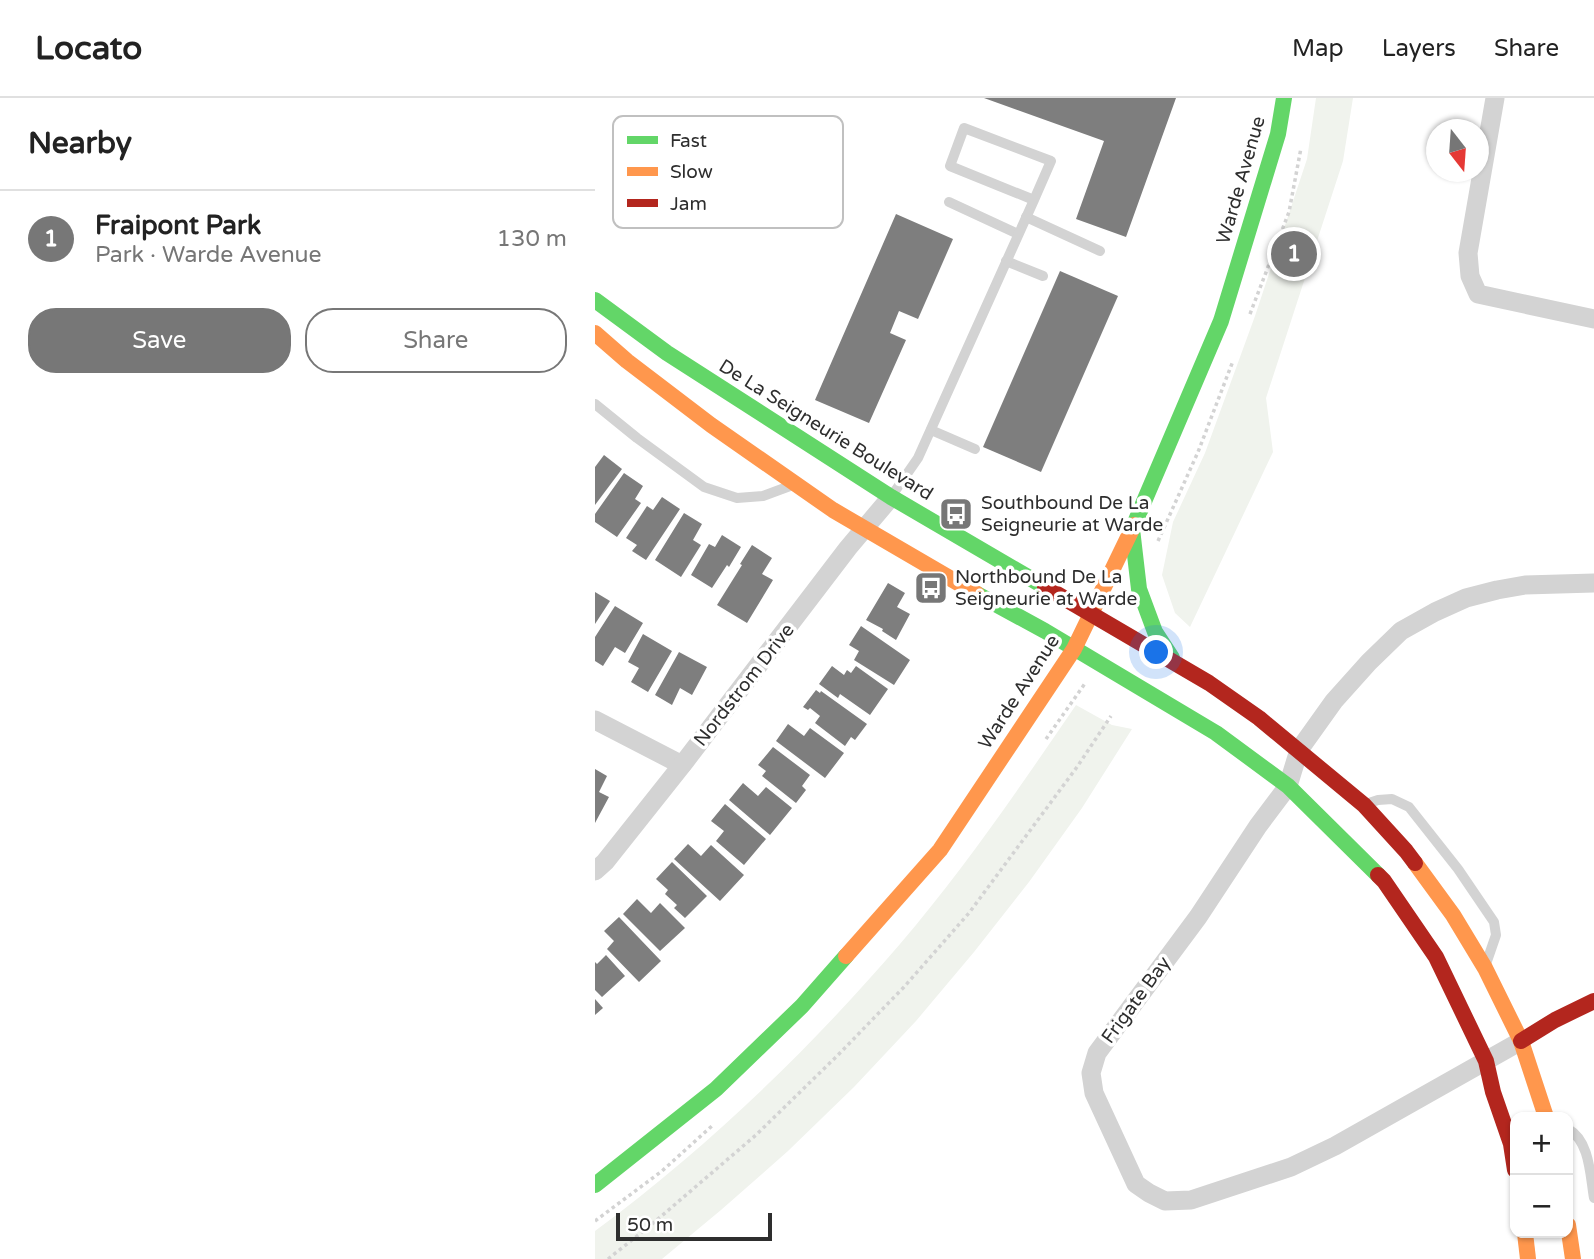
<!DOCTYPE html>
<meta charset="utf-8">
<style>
:root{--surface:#fff;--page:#f2f2f2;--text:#222;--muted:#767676;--line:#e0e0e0;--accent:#777}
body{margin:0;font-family:"Varela Round",sans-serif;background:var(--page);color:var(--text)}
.controls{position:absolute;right:21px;bottom:21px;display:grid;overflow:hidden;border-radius:14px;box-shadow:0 2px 5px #0004}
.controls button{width:63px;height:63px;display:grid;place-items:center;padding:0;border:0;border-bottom:2px solid var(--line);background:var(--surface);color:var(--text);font:35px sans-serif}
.compass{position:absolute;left:831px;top:21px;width:63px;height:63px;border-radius:50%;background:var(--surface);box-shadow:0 2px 5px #0004;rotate:163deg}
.scale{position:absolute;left:21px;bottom:18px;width:156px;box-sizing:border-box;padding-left:7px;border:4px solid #2e2e2e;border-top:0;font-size:19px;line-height:24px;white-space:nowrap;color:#2e2e2e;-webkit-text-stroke:5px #fff;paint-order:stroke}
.you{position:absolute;left:562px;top:555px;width:24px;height:24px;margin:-18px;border:5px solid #fff;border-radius:50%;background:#1a73e8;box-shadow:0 0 0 10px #1a73e833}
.badge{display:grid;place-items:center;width:46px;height:46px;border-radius:50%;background:var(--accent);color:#fff;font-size:23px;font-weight:700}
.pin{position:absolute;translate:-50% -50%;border:4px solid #fff;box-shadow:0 2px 7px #0006}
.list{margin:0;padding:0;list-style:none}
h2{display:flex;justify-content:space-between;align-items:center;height:91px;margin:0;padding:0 28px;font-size:30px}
h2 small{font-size:23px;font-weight:400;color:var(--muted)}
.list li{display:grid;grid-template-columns:46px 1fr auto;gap:21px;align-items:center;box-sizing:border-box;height:98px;padding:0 28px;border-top:2px solid var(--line)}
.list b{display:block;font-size:26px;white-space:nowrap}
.list p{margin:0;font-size:23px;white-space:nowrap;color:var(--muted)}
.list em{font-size:23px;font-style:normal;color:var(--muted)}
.actions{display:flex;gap:14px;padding:21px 28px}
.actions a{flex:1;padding:16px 0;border:2px solid var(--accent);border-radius:28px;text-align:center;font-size:24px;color:var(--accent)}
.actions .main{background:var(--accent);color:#fff}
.map{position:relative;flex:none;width:999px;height:1161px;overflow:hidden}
header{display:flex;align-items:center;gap:42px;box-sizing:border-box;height:98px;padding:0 35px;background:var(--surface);border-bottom:2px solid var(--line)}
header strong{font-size:33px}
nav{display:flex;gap:38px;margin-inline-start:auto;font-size:24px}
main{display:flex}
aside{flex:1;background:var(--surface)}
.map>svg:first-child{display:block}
.green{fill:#f0f3ed}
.building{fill:#7e7e7e}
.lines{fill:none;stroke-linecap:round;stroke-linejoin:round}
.path{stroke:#d3d3d3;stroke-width:3.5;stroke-dasharray:3.5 3.5;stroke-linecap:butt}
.lane{stroke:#d3d3d3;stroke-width:10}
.street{stroke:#d3d3d3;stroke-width:19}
.fast{stroke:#63d668;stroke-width:16}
.slow{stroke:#ff974d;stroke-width:16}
.jam{stroke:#b3261e;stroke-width:16}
.labels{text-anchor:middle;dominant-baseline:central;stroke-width:7;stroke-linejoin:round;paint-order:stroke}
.street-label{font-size:19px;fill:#2e2e2e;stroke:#fff}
.poi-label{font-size:19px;fill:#2e2e2e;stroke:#fff;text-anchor:start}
.key{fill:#fff;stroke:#c0c0c0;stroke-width:2}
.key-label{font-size:19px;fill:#2e2e2e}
</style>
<header>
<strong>Locato</strong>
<nav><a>Map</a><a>Layers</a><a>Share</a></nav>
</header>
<main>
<aside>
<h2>Nearby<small></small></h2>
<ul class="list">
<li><span class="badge">1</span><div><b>Fraipont Park</b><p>Park · Warde Avenue</p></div><em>130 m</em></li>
</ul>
<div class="actions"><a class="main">Save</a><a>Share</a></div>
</aside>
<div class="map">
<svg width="999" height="1161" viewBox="0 0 999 1161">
<rect width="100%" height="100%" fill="#fff"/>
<g class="green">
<polygon points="721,0 758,0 748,63 671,300 678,354 595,529 580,515 567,477 578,424 610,355 660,218 712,61"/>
<path d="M481,607L517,627L537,631L487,710L434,784L379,854L321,923L259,989L193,1053L126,1112L67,1161H0V1133C112,1050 214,952 305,846C369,771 425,689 481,607Z"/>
</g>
<g class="building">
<polygon points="389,0 581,0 531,139 481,121 509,43"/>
<polygon points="301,116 358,141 323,221 304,213 295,235 311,242 274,325 220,302"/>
<polygon points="465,173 523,198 446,374 388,349"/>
<polygon points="9,357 27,371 0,407 0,369"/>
<polygon points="29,375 48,388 40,401 46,405 22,439 0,424 0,416"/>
<polygon points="67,399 85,411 51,462 37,453 42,447 31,440 52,408 58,412"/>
<polygon points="89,415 107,426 98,442 106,447 86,479 60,462"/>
<polygon points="127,437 146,449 134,469 132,467 117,490 96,477 114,446 120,449"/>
<polygon points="157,447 177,460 167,476 178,482 152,525 122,507 147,467 145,466"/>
<polygon points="293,485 310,495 302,509 315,516 301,542 287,533 288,531 271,522"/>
<polygon points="0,494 15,503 0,526"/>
<polygon points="20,508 48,525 30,555 20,549 8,568 0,563 0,539"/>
<polygon points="266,528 315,562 299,587 259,562 264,553 254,547"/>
<polygon points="48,536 77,553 53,594 36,584 44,570 33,564"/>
<polygon points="84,554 112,569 97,597 85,590 77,607 60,597"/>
<polygon points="237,568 249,577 252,572 256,575 261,568 293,591 275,617 245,596 243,600 224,586"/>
<polygon points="221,592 225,595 226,593 272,626 260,642 256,639 250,648 220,625 225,618 215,610 213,612 208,609"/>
<polygon points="193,626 209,638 215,630 249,655 230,680 181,643"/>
<polygon points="178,649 215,677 207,688 211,692 201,705 167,678 171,673 163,667"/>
<polygon points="0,671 12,678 4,694 14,699 0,725"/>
<polygon points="148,685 163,698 171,689 197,710 175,737 134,702"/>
<polygon points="130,706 171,741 149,767 121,743 129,733 116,723"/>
<polygon points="93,746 106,758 116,747 149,777 125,803 79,761"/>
<polygon points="77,764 112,798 90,820 79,810 82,807 70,796 73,792 61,781"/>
<polygon points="42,801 56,815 65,805 90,830 65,853 28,816"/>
<polygon points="24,819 66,863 44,884 12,851 19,843 9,833"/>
<polygon points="11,857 30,878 7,899 0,892 0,864 2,866"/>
<polygon points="0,901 8,910 0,917"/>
</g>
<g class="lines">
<g class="path">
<polyline points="655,216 694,114 706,50"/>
<polyline points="563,443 603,354 638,263"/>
<polyline points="451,641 491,584"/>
<polyline points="0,1123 67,1073 118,1027"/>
<polyline points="13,1161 56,1127 161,1037 242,958 309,889 374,815 482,669 516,618"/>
</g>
<g class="lane">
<polyline points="354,104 423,136"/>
<polyline points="431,119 505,153"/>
<polyline points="411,163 448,178"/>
<polyline points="0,306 42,340 109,389 142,400 168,398 195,388"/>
<polyline points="336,332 380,351"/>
<polyline points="298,396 323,360 439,102 456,63 369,30 355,68 439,102"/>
<polyline points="774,705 783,702 797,701 814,709 863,771 899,824 901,837 892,863"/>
<path d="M973,1031C995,1043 995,1077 999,1100"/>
</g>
<g class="street">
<polyline points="900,0 873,155 875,178 883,196 999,221"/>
<polyline points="0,622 87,667"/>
<polyline points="0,773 10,764 91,662 253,450 296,399"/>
<polyline points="926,943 740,1048 696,1069 596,1102 570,1103 554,1095 541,1086 499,995 496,975 502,955 603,819 663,728 693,688 704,652 739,603 774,564 806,533 840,514 871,500 902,492 930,487 999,485"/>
</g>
<g class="fast">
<polyline points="0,202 72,255 296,399 450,489"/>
<polyline points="539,427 626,223 683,36 689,0"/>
<polyline points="537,431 544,491 560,534 577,560"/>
<polyline points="382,496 450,533 621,635 693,688 783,777"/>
<polyline points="0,1087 121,991 207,908 251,858"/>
</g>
<g class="slow">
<polyline points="0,235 32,263 116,327 238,412 382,496"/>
<polyline points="820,765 858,817 890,870 926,943 951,1019"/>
<polyline points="251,858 345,752 479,551 539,427"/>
<polyline points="973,1127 978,1161"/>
<polyline points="930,1135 933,1161"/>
</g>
<g class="jam">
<polyline points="450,489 614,585 664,620 769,707 811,753 820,765"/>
<polyline points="783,777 789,783 841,859 891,963 898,994 916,1046 920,1072"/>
<polyline points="926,943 960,922 999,903"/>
</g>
</g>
<defs>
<symbol id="bus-square" viewBox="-11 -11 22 22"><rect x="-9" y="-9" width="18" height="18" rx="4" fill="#777" stroke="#fff"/><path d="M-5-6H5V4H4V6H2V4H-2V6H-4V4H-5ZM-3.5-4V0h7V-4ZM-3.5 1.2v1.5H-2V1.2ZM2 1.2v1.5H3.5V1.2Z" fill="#fff"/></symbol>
</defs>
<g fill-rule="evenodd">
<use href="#bus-square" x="342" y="397" width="38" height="38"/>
<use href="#bus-square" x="317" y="471" width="38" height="38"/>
</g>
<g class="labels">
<g class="street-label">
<text transform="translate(646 82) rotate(-74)">Warde Avenue</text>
<text transform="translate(231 332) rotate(32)">De La Seigneurie Boulevard</text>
<text transform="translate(149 587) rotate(-52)">Nordstrom Drive</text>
<text transform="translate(424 594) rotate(-57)">Warde Avenue</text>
<text transform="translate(541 902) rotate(-54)">Frigate Bay</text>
</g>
<g class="poi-label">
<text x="386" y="405">Southbound De La<tspan x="386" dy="22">Seigneurie at Warde</tspan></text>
<text x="360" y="479">Northbound De La<tspan x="360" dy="22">Seigneurie at Warde</tspan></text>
</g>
</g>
<rect x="18" y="18" width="230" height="112" rx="10" class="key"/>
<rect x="32" y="38" width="31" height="8" fill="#63d668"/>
<rect x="32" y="69" width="31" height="9" fill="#ff974d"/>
<rect x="32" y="101" width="31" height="8" fill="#b3261e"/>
<g class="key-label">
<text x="75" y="49">Fast</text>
<text x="75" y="80">Slow</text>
<text x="75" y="112">Jam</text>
</g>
</svg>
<div class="controls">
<button>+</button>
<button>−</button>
</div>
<svg class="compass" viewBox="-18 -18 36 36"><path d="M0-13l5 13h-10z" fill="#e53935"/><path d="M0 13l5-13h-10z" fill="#767676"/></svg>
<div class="scale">50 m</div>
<div class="you"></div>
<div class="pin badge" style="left:699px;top:156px">1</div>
</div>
</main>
